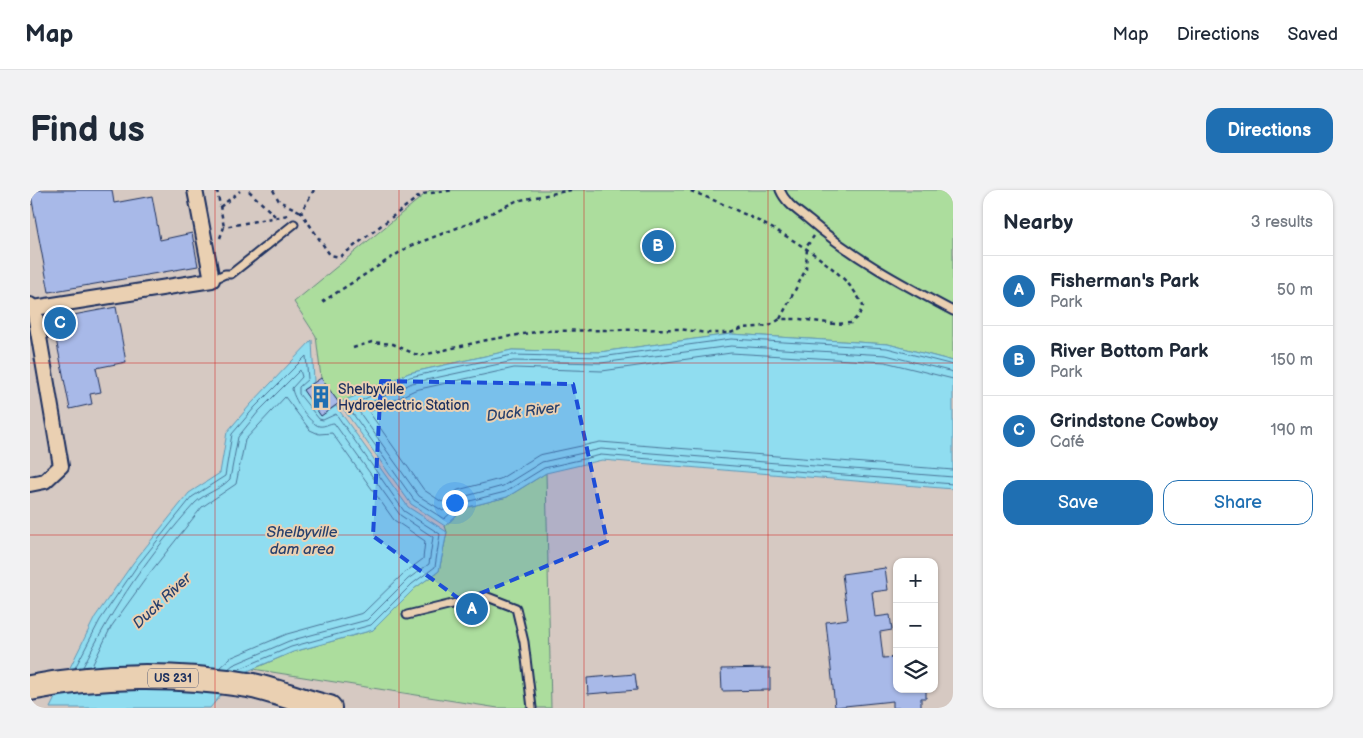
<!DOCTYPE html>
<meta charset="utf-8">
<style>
:root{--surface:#fff;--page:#f2f2f3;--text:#1f2937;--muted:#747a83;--line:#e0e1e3;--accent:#1f6fb2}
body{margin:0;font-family:"Balsamiq Sans",sans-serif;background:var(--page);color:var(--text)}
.controls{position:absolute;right:15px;bottom:15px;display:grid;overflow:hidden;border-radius:10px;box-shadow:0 1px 4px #0004}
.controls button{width:45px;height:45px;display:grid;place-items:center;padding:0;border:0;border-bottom:1px solid var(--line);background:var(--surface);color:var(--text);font:25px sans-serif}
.you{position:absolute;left:424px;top:312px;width:18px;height:18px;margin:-12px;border:4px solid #fff;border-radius:50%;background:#1a73e8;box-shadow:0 0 0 8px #1a73e833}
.badge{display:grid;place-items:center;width:32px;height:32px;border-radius:50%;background:var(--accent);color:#fff;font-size:16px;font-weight:700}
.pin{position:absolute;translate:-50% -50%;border:2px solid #fff;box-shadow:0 1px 5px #0006}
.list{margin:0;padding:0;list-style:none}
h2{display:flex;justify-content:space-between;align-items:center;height:65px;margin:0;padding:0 20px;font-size:21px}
h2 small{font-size:16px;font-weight:400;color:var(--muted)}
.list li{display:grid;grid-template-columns:32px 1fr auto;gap:15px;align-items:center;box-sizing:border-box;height:70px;padding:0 20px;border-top:1px solid var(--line)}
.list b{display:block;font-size:19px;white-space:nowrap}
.list p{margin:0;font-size:16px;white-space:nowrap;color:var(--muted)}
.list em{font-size:16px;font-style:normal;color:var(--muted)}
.actions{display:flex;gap:10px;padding:15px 20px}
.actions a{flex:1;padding:11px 0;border:1px solid var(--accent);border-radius:15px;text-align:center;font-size:18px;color:var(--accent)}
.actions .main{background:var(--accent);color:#fff}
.icon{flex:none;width:28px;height:28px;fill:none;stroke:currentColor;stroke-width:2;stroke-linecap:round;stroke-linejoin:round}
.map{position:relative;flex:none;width:923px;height:518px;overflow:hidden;border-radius:15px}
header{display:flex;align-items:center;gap:30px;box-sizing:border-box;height:70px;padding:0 25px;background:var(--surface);border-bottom:1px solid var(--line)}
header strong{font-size:24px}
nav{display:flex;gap:28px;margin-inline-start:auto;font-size:18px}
.intro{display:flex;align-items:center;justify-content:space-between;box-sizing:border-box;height:120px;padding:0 30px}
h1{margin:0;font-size:35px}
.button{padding:12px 22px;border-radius:15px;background:var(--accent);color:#fff;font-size:18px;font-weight:700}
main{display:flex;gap:30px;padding:0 30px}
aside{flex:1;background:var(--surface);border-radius:15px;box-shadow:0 1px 4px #0004}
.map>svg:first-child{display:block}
.green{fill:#acdd9d;stroke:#64867e}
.water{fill:#90ddf0;stroke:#6197b6}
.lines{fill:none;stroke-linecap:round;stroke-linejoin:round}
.shore{stroke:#4a7598;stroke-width:1}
.building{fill:#a8b9e8;stroke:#1b2f5e}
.service-casing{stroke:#1b2f5e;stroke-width:11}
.minor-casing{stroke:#1b2f5e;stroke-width:18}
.trunk-casing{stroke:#1b2f5e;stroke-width:28}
.path{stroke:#1b2f5e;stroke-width:2.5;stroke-dasharray:4 4;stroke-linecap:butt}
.service{stroke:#ead0b2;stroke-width:7}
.minor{stroke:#ead0b2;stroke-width:14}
.trunk{stroke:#ead0b2;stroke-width:24}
.marked{fill:#1d4ed8;fill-opacity:0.2;stroke:#1d4ed8;stroke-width:4;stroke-dasharray:10 6;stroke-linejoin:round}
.grid{fill:none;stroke:#d62828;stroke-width:1;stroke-opacity:0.55}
.labels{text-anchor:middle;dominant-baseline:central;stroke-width:4;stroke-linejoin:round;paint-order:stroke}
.shield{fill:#ead0b2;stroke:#595f77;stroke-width:1}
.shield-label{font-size:12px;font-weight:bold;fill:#1b2f5e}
.poi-label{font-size:14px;fill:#1b2f5e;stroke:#ead0b2;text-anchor:start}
.water-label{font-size:15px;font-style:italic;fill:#27406d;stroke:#ead0b2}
</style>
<header>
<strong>Map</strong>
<nav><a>Map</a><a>Directions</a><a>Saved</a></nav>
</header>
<div class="intro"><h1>Find us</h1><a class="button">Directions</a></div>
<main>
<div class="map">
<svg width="923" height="518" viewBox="0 0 923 518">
<rect width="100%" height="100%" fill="#d6c9c2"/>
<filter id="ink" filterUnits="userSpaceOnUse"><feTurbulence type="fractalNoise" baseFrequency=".02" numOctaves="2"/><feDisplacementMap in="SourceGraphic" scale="10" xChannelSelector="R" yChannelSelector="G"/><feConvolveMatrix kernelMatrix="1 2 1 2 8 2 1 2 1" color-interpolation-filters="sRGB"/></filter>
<g filter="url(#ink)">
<g class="green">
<polygon points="400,0 923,0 923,171 858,154 701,144 570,162 482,160 379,183 309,213 291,188 286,146 264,112"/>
<polygon points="516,283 521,518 468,518 223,479 263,462 343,440 385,398 409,381 417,342 415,336 434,318 477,307"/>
</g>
<g class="water">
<polygon points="701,144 858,154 923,171 923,299 572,270 516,283 477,307 434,318 415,336 381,314 309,213 379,183 482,160 570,162"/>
<polygon points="282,150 284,192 273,200 291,226 306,216 378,317 417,342 409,381 385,398 343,440 263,462 208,485 180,518 20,518 65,427 103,373 159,303 190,283 197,242 221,214"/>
</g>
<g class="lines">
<g class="shore">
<polyline points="923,175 857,158 701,149 571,167 482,165 380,187 318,217 384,310 414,329 432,313 475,302 514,278 571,265 923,294"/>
<polyline points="923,182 856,165 701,156 571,173 483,171 382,193 327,219 389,306 413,321 429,308 473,296 512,272 571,259 923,287"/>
<polyline points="923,189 855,172 701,163 572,181 484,178 385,200 339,222 394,300 412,312 428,300 470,289 509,265 570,252 923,280"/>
<polyline points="62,476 81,437 119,384 172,317 206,294 215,250 255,207 280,240 289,244 302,243 364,330 395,351 393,369 373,384 333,423 257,444 200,468 189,478"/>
<path d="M53,477C82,418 121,362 165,313C175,303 190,300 200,289L208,247L229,221L270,180L272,187L262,198C262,207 280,234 289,236C295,237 299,233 304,233L370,325L403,347L399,374L378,389L337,430L259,451L203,475L198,479"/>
<polyline points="45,478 70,430 107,376 162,307 195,286 202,244 225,217 276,166 278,189 269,197 269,204 289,229 293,230 306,224 374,321 410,344 405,377 382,394 341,435 261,457 207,480"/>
</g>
</g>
<g class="building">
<polygon points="0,0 82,0 84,13 122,6 130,50 162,43 168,76 19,102"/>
<polygon points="86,117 96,172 66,178 71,202 60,204 62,214 40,219 22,129"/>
<polygon points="291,188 309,213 291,226 273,200"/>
<polygon points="855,378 858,400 842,402 845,427 860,425 862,440 850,442 853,468 867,467 867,499 896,499 896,508 891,508 891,518 863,518 863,511 805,517 796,432 818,429 812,384"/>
<polygon points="740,478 740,500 692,501 691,479"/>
<polygon points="605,484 607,500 558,504 557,488"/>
</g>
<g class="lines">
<defs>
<g id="service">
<path d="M750,0C756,14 768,21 779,30C823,68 872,94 923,121"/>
<polyline points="182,90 195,84 201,84 264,34"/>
<polyline points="377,425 455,406 486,418 494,452 502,518"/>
</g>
<g id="minor">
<polyline points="0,115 4,118 31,276 15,291 0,294"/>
<polyline points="4,118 182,90 165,0"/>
</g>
<path id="trunk" d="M0,498C70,484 147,484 218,495C245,500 272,512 299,518"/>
</defs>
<use href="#service" class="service-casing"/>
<use href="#minor" class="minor-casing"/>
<use href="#trunk" class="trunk-casing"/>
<g class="path">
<polyline points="187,0 194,37"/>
<polyline points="243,0 249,11 271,22"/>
<polyline points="284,0 271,22 300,65 310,67 392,4 424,0"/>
<polyline points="219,1 246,27"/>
<polyline points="190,17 210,1"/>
<polyline points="190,48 194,37 258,25"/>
<polyline points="292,112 378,57 445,31 486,11 541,0"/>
<polyline points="750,129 776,79 777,56 784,46"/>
<path d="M323,158L342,152L363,154L389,166L457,150L512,141L650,139L676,143H700L713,138L739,136L750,129H770L805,134L821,133L829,125L833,116C811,66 709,19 658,0"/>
</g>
<use href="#service" class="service"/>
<use href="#minor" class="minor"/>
<use href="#trunk" class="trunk"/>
</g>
</g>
<path class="marked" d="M351,191L543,194L577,351L432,411L343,346Z"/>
<path class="grid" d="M185,0V518M369,0V518M554,0V518M738,0V518M0,173H923M0,345H923"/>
<defs>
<symbol id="building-bare" viewBox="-9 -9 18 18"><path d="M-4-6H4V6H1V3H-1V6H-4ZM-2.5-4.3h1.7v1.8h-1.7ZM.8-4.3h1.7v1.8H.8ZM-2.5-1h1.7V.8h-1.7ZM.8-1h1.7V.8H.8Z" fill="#1f6fb2" stroke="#ead0b2" stroke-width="2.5" paint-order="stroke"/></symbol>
</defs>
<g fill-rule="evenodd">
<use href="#building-bare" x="275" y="191" width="32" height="32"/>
</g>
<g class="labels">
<rect class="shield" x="118" y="478.5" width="50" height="19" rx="4"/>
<g class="shield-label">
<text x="143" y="488">US 231</text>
</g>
<g class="poi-label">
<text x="308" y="199">Shelbyville<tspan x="308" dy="16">Hydroelectric Station</tspan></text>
</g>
<g class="water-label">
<text transform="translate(493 222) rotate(-7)">Duck River</text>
<text x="272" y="342">Shelbyville<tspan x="272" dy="17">dam area</tspan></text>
<text transform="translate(132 411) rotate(-43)">Duck River</text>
</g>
</g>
</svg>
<div class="controls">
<button>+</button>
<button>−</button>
<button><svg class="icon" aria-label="layers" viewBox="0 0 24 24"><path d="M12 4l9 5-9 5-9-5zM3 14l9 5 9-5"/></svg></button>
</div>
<div class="you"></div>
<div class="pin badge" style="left:442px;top:419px">A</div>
<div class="pin badge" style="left:628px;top:56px">B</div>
<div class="pin badge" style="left:30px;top:133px">C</div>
</div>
<aside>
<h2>Nearby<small>3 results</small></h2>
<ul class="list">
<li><span class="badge">A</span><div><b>Fisherman's Park</b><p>Park</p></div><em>50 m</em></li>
<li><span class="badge">B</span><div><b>River Bottom Park</b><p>Park</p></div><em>150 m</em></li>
<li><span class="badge">C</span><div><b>Grindstone Cowboy</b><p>Café</p></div><em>190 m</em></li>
</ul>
<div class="actions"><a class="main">Save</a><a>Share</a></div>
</aside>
</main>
